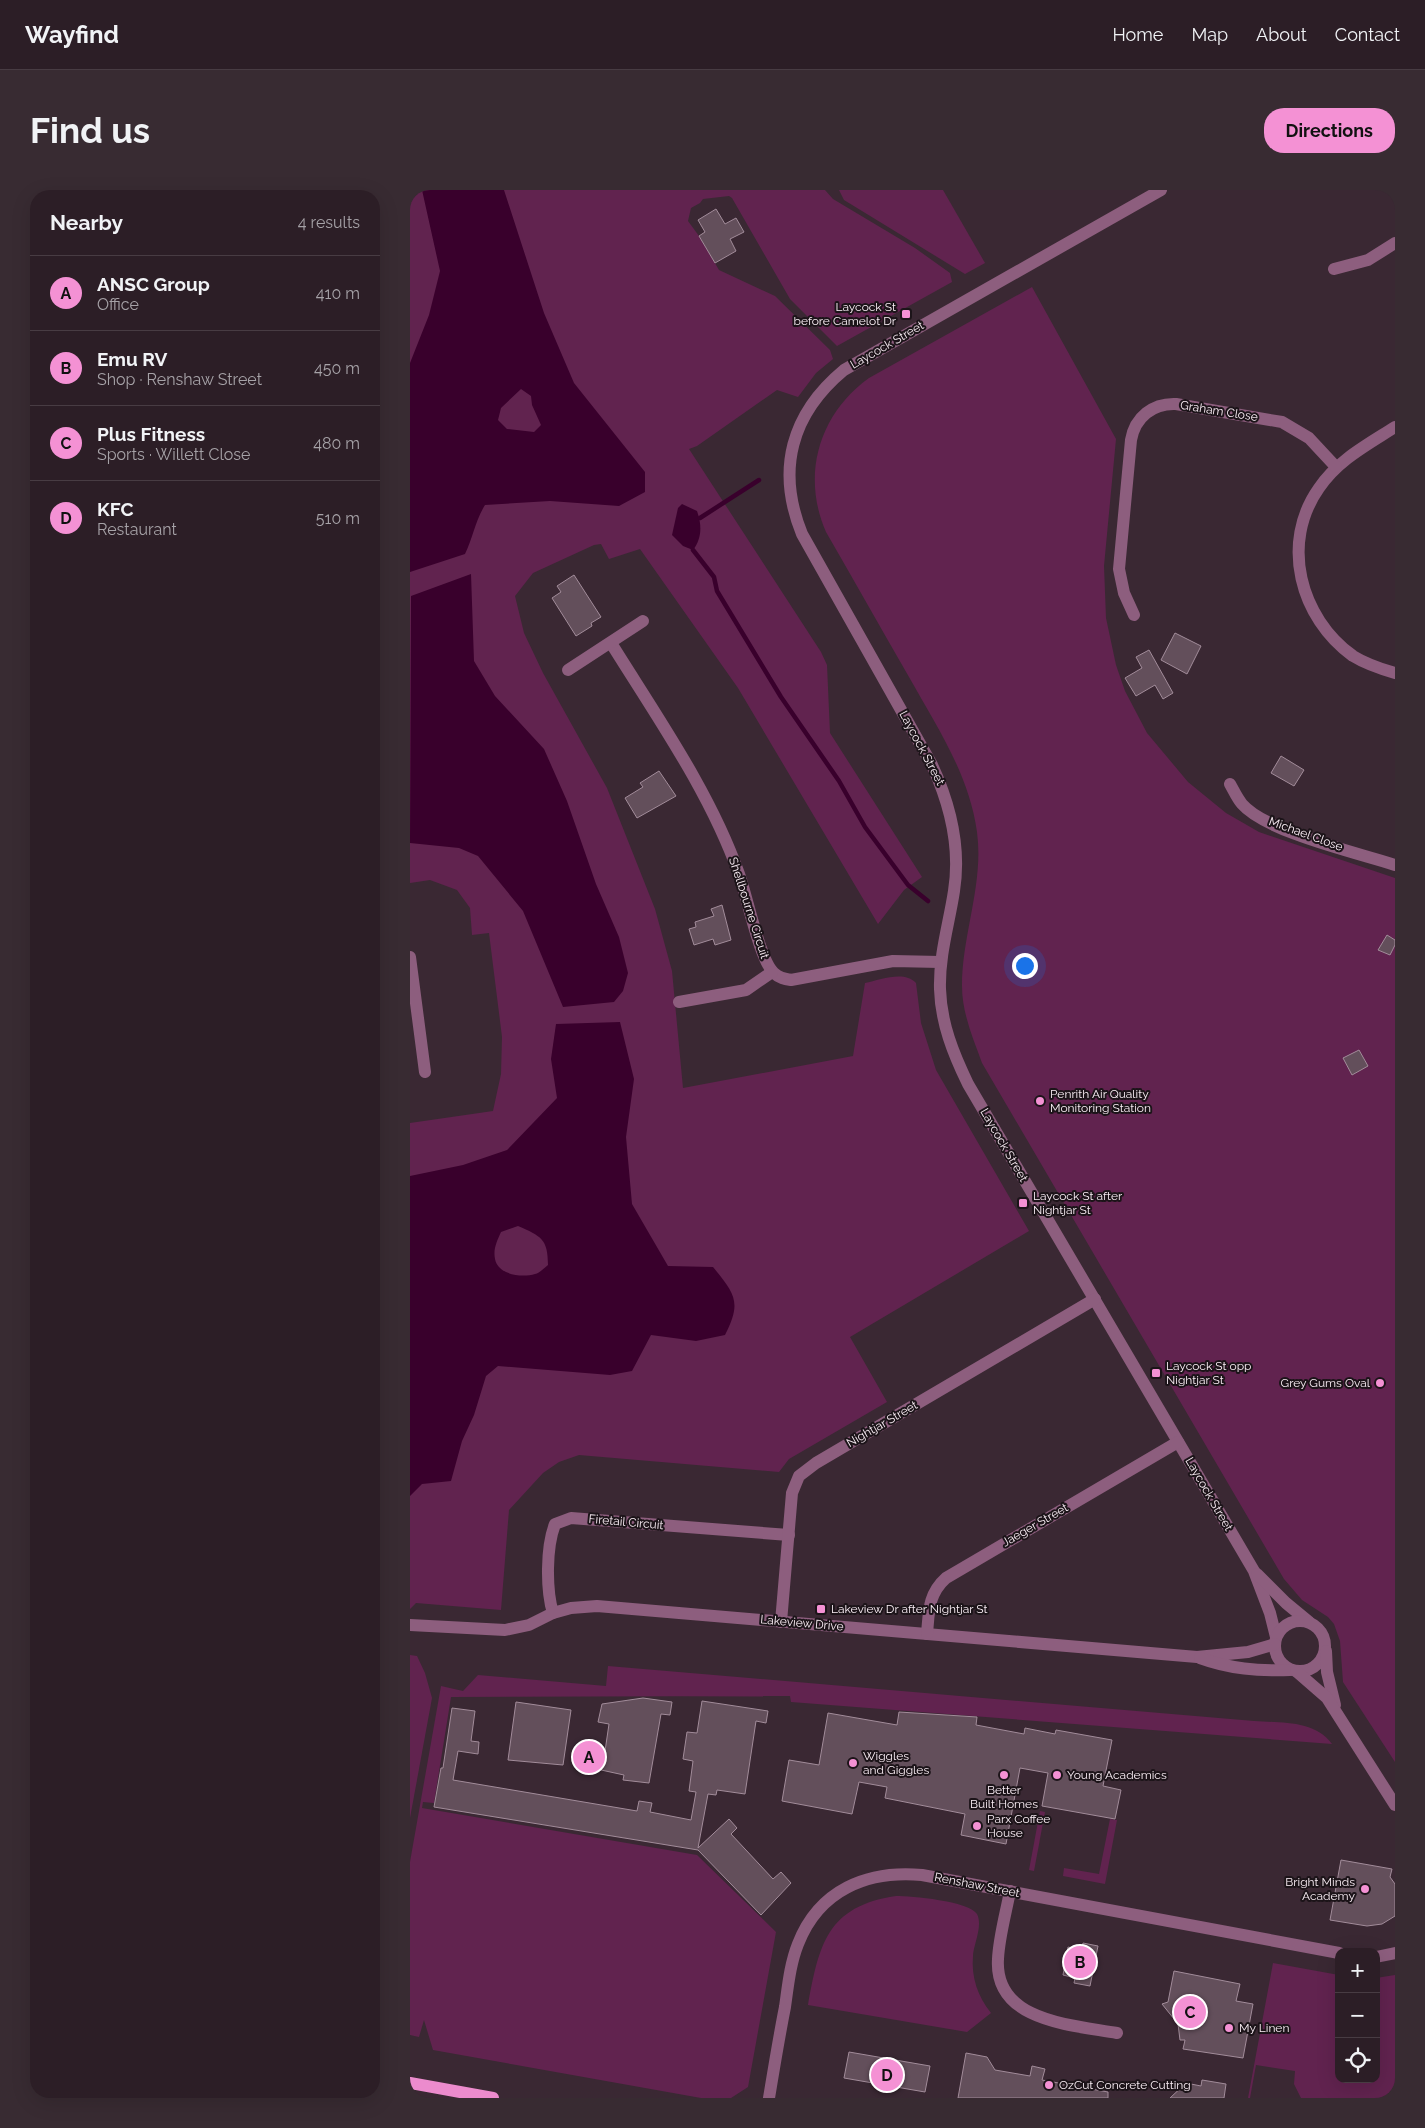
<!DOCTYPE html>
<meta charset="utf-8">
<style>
:root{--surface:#2c1e26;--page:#382b32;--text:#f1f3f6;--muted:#a6a2a7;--line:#483c43;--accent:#f491d4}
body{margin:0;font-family:Raleway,sans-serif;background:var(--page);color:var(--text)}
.controls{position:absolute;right:15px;bottom:15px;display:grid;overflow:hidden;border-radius:10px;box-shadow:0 5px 20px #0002}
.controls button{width:45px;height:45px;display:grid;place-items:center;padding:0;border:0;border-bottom:1px solid var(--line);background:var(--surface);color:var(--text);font:25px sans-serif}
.you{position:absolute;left:614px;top:775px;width:18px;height:18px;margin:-12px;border:4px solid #fff;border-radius:50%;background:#1a73e8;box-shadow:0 0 0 8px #1a73e833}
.badge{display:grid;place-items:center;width:32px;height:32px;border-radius:50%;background:var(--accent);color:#111;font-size:16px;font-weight:700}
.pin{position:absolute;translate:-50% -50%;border:2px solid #fff;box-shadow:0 1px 5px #0006}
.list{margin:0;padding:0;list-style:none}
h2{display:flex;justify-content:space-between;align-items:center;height:65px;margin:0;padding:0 20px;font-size:21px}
h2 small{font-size:16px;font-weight:400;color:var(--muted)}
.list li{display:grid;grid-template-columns:32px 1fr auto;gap:15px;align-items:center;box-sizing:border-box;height:75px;padding:0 20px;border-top:1px solid var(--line)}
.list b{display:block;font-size:19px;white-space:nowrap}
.list p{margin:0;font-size:16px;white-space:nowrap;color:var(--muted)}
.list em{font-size:16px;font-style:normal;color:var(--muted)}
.icon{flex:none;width:28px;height:28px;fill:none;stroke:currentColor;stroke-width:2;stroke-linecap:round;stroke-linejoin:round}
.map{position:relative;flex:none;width:985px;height:1908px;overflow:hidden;border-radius:20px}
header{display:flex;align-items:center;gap:30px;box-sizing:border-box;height:70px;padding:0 25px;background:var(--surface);border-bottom:1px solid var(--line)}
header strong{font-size:24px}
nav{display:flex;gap:28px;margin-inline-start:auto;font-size:18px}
.intro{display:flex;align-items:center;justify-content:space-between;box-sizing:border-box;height:120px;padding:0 30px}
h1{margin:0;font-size:35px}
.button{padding:12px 22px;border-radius:20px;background:var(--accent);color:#111;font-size:18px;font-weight:700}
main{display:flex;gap:30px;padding:0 30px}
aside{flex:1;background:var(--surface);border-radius:20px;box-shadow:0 5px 20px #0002}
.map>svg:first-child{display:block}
.green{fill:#61234f}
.water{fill:#39002c;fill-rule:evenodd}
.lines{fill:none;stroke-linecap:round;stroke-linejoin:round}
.stream{stroke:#39002c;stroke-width:4.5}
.building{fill:#634f5b;stroke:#a28c9a}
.minor{stroke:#8d5e7e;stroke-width:12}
.major{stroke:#ec8bcd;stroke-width:12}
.poi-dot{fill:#f491d4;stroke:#1c1419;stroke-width:2}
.labels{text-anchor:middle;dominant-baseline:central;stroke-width:4;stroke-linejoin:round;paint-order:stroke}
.poi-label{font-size:12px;fill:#fbeff6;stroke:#1c1419;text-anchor:start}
.street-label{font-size:12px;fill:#fbeff6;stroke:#1c1419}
</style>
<header>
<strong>Wayfind</strong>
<nav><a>Home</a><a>Map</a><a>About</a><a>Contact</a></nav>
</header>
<div class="intro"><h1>Find us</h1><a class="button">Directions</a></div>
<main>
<aside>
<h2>Nearby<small>4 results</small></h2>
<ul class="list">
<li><span class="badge">A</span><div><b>ANSC Group</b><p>Office</p></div><em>410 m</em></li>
<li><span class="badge">B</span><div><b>Emu RV</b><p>Shop · Renshaw Street</p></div><em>450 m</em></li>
<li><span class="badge">C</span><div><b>Plus Fitness</b><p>Sports · Willett Close</p></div><em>480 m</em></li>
<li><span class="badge">D</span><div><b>KFC</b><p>Restaurant</p></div><em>510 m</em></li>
</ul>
</aside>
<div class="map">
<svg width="985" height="1908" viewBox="0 0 985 1908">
<rect width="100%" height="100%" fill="#3a2833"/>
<g class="green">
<path d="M0,0H415L423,9L505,58L540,83L542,92L427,156L380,109L322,8L319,6L293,9L290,13L281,18L278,31L289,46L309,80L365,106L420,160L423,169L406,183L388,207L367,200L287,256L279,259L411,462L417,475L420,543L512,687L494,700L468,734L328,498L230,359L199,369L191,354L184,355L123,383L105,406L114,443L133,483L197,598L245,719L262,781L273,898L443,866L455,793C470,790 494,780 506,793L511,833L526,880L619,1041L440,1147L477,1212L379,1269L369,1282L169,1265L149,1272L133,1283L99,1320L91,1420L6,1413L0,1419V933L83,921L91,884L92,847L79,743L62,745L60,718L47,700L20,690L0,693Z"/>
<polygon points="429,0 533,0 575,73 555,84 434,10"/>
<path d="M622,97L706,249L694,376L696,428L706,475L715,501L737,543L778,592L816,623L849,642L985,688V1572L933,1492L930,1451L924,1434L918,1427L892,1410L874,1389L572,873C563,848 552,823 552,796C552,744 574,694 567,642C559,584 527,537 499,487C471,439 444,390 416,342C391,285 409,224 459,188Z"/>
<polygon points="0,1465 7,1466 15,1483 22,1508 0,1628"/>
<path d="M198,1476L844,1531C871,1533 905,1530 922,1554L381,1512L380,1506L41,1507L24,1613L13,1612L12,1618L287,1665L366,1742L338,1897L321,1908H291L23,1860L14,1830L9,1847L0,1845V1672L31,1496L53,1501L68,1485L196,1496Z"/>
<polygon points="630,1621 635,1622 624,1681 619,1680"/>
<polygon points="700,1629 707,1630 695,1694 653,1686 654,1678 689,1684"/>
<path d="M486,1706C501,1706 559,1711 567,1724C573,1736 564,1753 563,1766C561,1787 568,1807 581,1823L557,1842L398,1815C409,1755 417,1716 486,1706Z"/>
<polygon points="863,1773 929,1785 929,1889 966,1889 966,1788 985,1785 985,1908 891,1908 884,1894 885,1881 846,1875 840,1908 838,1908"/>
</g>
<g class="water">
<path d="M12,0H94L134,123L164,193L235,282V302L209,316L140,311L75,315C65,331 63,348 55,364L0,382V173L19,125L30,81ZM111,199L121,206L122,215L131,235L124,242L97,239L88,230L91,218Z"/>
<path d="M272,314L287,321C292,335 292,348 283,360L273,356L262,345L268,318Z"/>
<polygon points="61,384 64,471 85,506 134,559 157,611 186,694 209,747 218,783 213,801 204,812 153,817 113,721 68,666 49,658 0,653 1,406"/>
<path d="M210,832L224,889L216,947L222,1014L258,1076L303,1077C325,1104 332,1112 315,1145L286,1151L241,1145L222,1181L200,1185L88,1176L76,1186L64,1225L52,1251L41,1291L12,1294L0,1306V986L53,975L97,960L147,908L141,869L146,834ZM108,1036C131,1046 138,1049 138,1075C134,1078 130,1083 125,1084C112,1088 88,1085 85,1069C83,1059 87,1051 91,1042Z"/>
</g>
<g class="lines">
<g class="stream">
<polyline points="290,328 349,290"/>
<polyline points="283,360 304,387 307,401 371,507 429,591 455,637 498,695 518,711"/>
</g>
</g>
<g class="building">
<polygon points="306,19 315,34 326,28 334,42 320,49 326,61 305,73 289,46 295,42 288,30"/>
<polygon points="164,385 191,427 181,433 182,436 166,446 142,408 151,402 147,396"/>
<polygon points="765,443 791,456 777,484 751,470"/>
<polygon points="739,460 763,503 753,509 745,495 726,506 715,488 732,478 726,467"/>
<polygon points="871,566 894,580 884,596 861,583"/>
<polygon points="249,581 266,606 227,628 215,608 233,597 230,593"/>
<polygon points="312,715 321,750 305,755 303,749 284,755 279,739 286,737 285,732 304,726 301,719"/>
<polygon points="977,745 985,750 985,755 980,765 968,760"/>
<polygon points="949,860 958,876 942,885 933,868"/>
<polygon points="233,1508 262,1512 260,1525 251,1524 239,1593 213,1590 214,1585 182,1578 184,1566 194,1568 199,1534 188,1532 192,1514"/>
<polygon points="292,1511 358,1521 356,1533 346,1531 335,1604 307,1600 306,1605 298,1604 288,1658 319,1629 327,1638 321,1644 363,1689 371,1682 381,1693 351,1725 288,1660 24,1617 31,1578 33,1578 42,1518 65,1521 61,1551 69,1552 68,1564 48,1561 43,1590 227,1621 229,1611 242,1613 240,1622 281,1630 286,1602 279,1601 283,1571 273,1569 277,1542 287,1543"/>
<polygon points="106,1512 161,1520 153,1575 98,1570"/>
<polygon points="489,1522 567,1527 566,1535 614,1544 615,1538 645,1544 646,1540 702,1550 693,1596 711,1600 705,1629 632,1616 638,1583 610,1578 596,1654 551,1645 555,1624 475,1608 477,1597 449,1592 442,1624 372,1611 379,1570 409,1575 418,1523 487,1535"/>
<polygon points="931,1670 982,1679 980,1687 985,1694 985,1726 972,1734 957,1736 920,1730"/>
<polygon points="673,1753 688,1756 680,1796 664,1793 665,1788 653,1785 658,1757 671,1760"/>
<polygon points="764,1781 830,1794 826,1811 843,1814 833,1868 773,1859 775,1850 770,1850 768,1834 752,1814 758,1812"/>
<polygon points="439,1862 520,1876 515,1902 434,1888"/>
<polygon points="556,1863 577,1867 585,1880 620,1886 622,1876 635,1879 632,1890 698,1902 698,1908 548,1908"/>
<polygon points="792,1890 816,1894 814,1908 760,1908 776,1893 791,1896"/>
</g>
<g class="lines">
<g class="minor">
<path d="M751,0L434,180C381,224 366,280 392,344L522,575C540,614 551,657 544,701C539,734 529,765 530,799C531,833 543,863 558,894L844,1381L860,1423L866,1447"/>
<polyline points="924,79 958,70 985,53"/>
<path d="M985,237C957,255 928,270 909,298C870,353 890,428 943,466C956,474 971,479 985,483"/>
<path d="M724,425L714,403L709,379L721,250C725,227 743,213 766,214L872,232L899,248L926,277"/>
<path d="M201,453C247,527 300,602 329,684C337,706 350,771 364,783C369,788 375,789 381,790L483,771L530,772"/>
<polyline points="158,480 233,431"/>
<path d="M820,594C824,601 827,608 832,614C856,642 948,663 985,675"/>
<polyline points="0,767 15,882"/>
<polyline points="269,812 336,800 362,782"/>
<polyline points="847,1384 876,1413 899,1432"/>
<path d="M143,1423C136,1400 136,1357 145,1334L161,1328L379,1345"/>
<circle cx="890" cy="1456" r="25"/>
<polyline points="371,1432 382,1303 389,1286 406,1273 685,1109"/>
<polyline points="0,1435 95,1440 119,1435 143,1423 161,1418 187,1416 787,1467 838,1462 865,1454"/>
<path d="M517,1444C519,1422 518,1404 536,1388L768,1252"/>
<polyline points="916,1461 917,1482 925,1515"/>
<path d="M790,1468C820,1479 848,1481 880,1480"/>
<polyline points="886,1481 917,1508 985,1615"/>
<path d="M600,1701C596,1723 589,1747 588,1769C584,1832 663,1835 707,1843"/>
<polyline points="966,1767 985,1763"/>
<path d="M359,1908C364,1878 369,1847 375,1817C378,1796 380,1774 388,1754C409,1700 457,1680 512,1685L929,1763"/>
</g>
<polyline class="major" points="0,1893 83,1908"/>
</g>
<g class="poi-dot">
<rect x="491" y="119" width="10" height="10" rx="2.5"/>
<circle cx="630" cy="911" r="5"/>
<rect x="608" y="1008" width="10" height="10" rx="2.5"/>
<rect x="741" y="1178" width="10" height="10" rx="2.5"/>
<circle cx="970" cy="1193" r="5"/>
<rect x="406" y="1414" width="10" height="10" rx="2.5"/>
<circle cx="443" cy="1573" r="5"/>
<circle cx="594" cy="1585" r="5"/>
<circle cx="647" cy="1585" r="5"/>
<circle cx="567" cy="1636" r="5"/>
<circle cx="955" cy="1699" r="5"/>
<circle cx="819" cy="1838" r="5"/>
<circle cx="639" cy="1895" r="5"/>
</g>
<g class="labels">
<g class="poi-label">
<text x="486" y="117" text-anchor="end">Laycock St<tspan x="486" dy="14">before Camelot Dr</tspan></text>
<text x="640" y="904">Penrith Air Quality<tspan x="640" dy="14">Monitoring Station</tspan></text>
<text x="623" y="1006">Laycock St after<tspan x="623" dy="14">Nightjar St</tspan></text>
<text x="756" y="1176">Laycock St opp<tspan x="756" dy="14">Nightjar St</tspan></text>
<text x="960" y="1193" text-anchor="end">Grey Gums Oval</text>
<text x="421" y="1419">Lakeview Dr after Nightjar St</text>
<text x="453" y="1566">Wiggles<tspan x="453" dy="14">and Giggles</tspan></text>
<text x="657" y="1585">Young Academics</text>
<text x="594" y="1600" text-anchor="middle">Better<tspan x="594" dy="14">Built Homes</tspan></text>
<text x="577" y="1629">Parx Coffee<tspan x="577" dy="14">House</tspan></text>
<text x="945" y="1692" text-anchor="end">Bright Minds<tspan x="945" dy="14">Academy</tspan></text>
<text x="829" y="1838">My Linen</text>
<text x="649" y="1895">OzCut Concrete Cutting</text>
</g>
<g class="street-label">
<text transform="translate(477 155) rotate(-30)">Laycock Street</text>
<text transform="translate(809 221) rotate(9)">Graham Close</text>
<text transform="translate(512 558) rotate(62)">Laycock Street</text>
<text transform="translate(896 644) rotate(20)">Michael Close</text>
<text transform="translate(339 718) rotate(72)">Shellbourne Circuit</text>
<text transform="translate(594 955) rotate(60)">Laycock Street</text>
<text transform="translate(472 1234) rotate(-30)">Nightjar Street</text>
<text transform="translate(799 1304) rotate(60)">Laycock Street</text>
<text transform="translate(216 1332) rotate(5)">Firetail Circuit</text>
<text transform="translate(625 1335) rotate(-30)">Jaeger Street</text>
<text transform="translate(392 1433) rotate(5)">Lakeview Drive</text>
<text transform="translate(567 1695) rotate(11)">Renshaw Street</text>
</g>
</g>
</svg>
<div class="controls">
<button>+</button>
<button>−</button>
<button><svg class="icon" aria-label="locate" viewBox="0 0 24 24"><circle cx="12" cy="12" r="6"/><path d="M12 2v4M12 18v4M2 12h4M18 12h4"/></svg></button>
</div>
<div class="you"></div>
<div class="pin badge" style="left:179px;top:1567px">A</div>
<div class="pin badge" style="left:670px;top:1772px">B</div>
<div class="pin badge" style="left:780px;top:1822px">C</div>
<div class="pin badge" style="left:477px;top:1885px">D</div>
</div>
</main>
